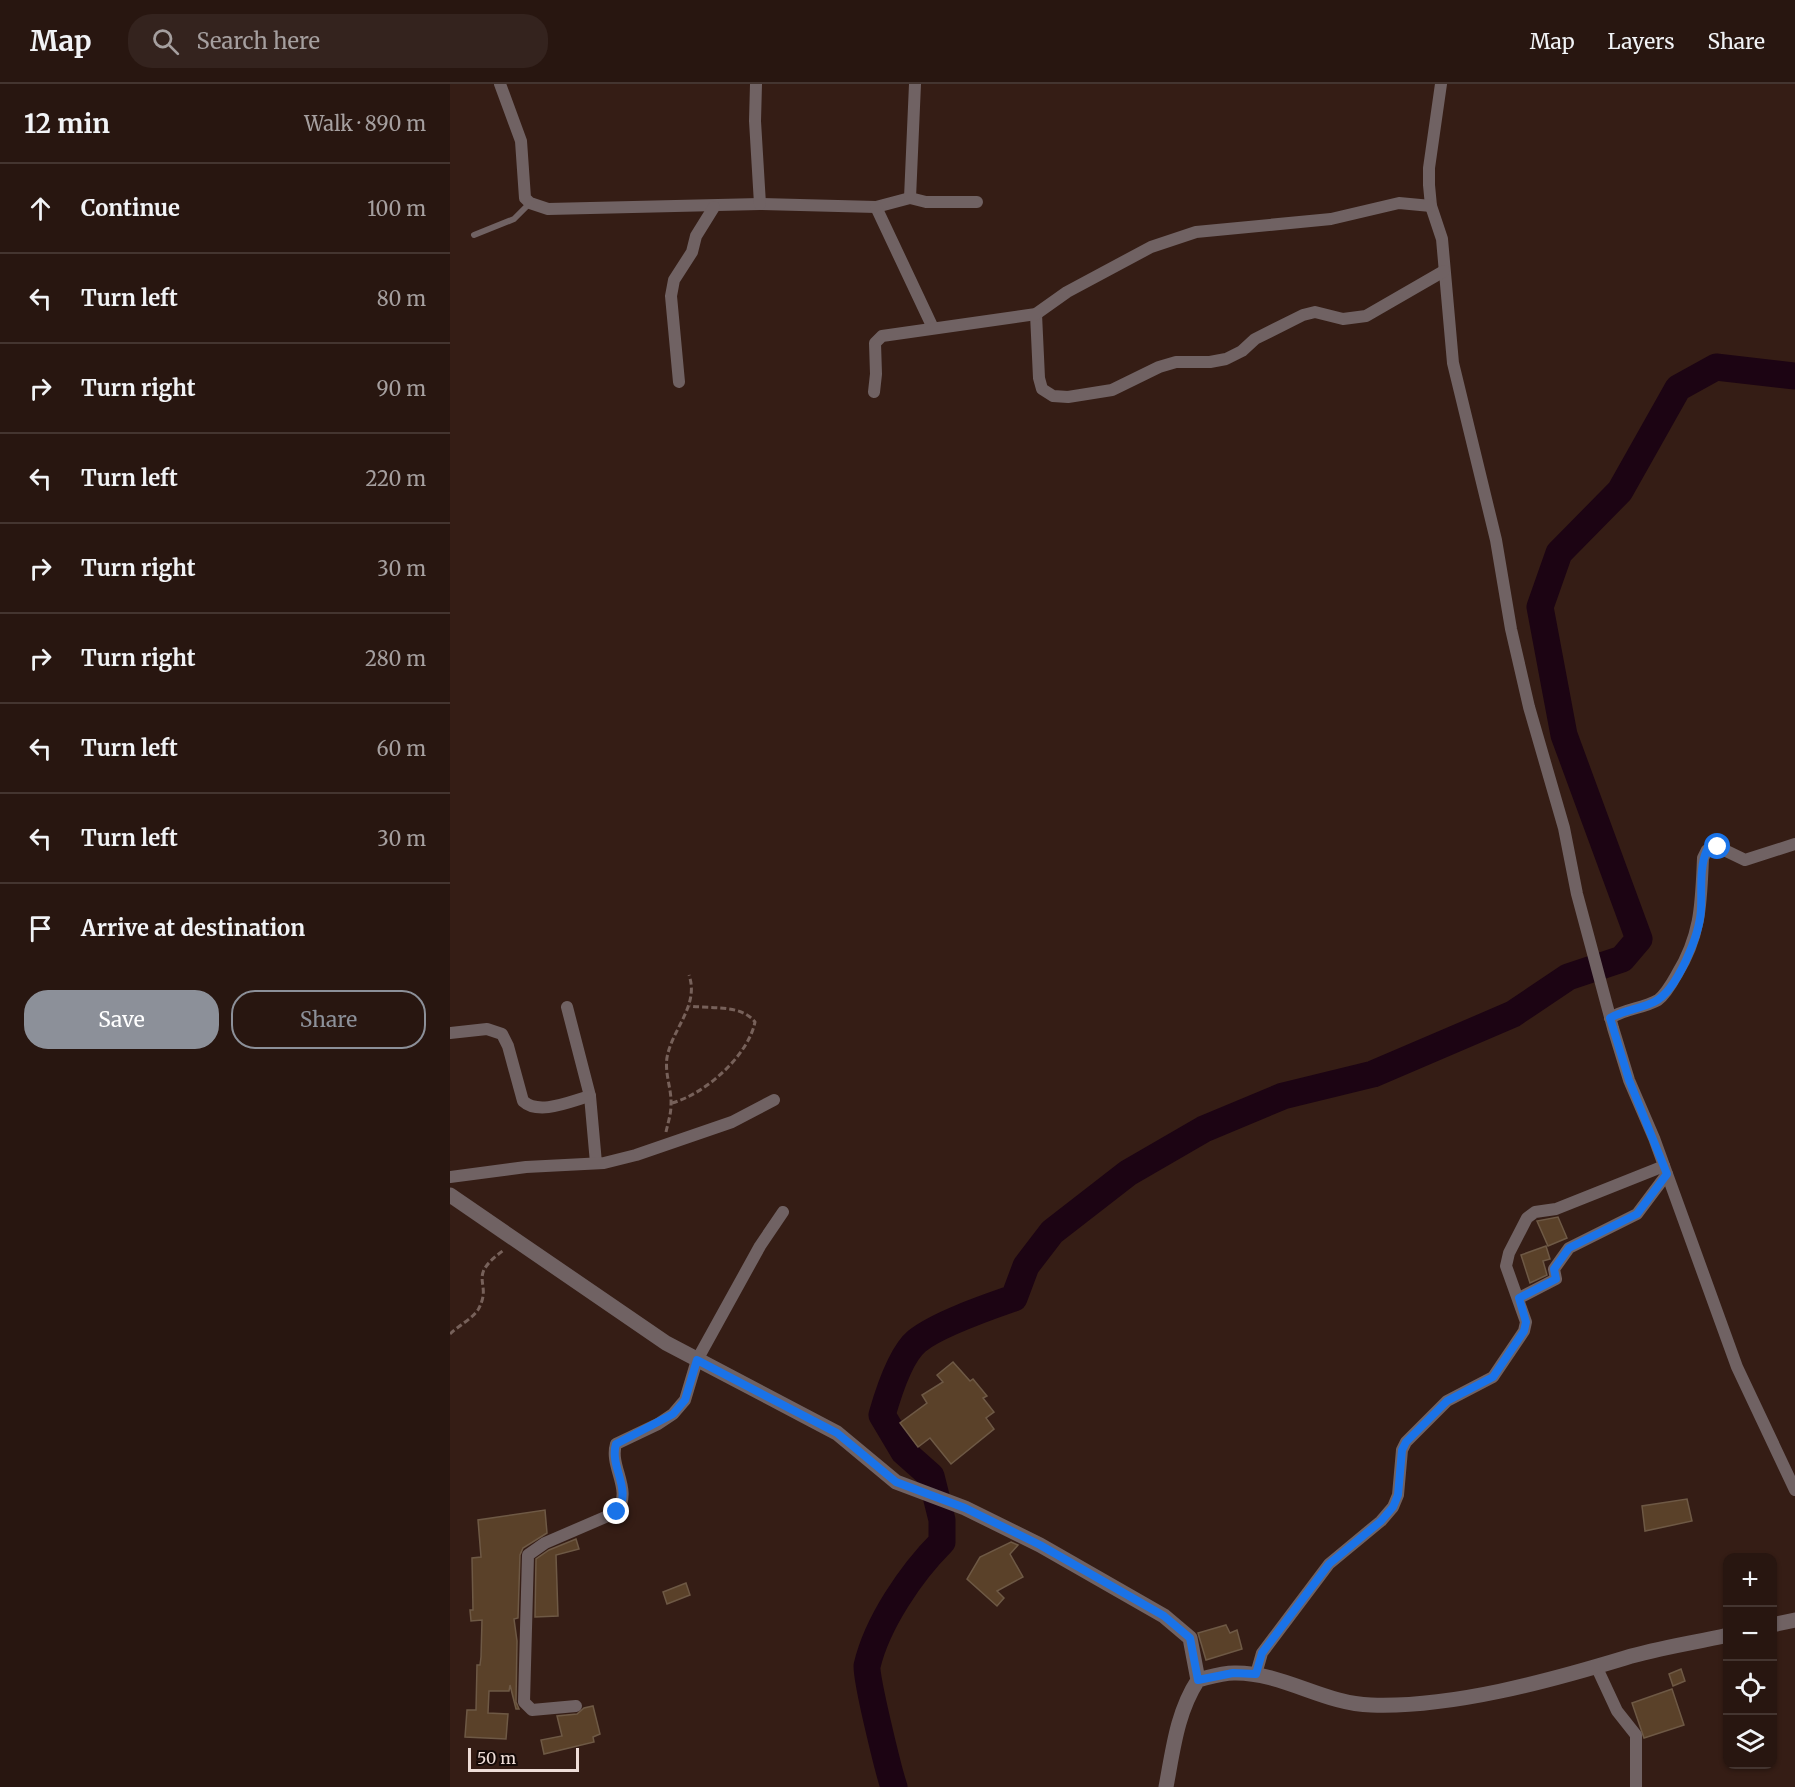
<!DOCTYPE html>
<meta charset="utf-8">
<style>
:root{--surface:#281610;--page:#34231e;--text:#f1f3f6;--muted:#a59f9f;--line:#443530;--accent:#8c9099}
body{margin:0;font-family:Merriweather,serif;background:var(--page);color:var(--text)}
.controls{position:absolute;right:18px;bottom:18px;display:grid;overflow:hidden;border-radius:12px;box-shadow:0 2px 4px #0004}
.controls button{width:54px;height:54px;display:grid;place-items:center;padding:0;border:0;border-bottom:2px solid var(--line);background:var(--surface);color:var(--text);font:30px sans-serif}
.scale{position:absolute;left:18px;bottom:15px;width:111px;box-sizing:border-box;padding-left:6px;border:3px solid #eeddd7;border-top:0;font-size:16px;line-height:21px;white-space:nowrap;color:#eeddd7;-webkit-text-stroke:4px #150a07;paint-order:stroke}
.stop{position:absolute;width:18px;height:18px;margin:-14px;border:4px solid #1a73e8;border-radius:50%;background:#fff}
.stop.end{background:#1a73e8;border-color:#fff;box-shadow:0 2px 6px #0008}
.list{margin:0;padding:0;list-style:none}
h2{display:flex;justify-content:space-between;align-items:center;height:78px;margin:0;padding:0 24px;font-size:26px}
h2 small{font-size:20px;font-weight:400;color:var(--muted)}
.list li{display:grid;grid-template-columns:39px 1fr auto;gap:18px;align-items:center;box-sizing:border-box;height:90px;padding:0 24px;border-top:2px solid var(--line)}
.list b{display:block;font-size:22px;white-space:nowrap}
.list em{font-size:20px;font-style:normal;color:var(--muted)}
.actions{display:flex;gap:12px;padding:18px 24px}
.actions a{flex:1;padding:14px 0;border:2px solid var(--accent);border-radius:24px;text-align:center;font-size:21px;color:var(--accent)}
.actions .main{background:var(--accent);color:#fff}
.icon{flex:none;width:33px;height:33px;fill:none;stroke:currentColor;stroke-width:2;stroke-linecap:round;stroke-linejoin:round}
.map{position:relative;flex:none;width:1345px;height:1703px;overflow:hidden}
header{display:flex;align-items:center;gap:36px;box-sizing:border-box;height:84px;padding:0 30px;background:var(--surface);border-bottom:2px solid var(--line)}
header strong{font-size:28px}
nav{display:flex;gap:33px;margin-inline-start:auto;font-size:21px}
.search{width:420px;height:54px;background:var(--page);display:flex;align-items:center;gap:15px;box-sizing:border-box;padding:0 21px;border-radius:24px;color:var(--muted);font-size:22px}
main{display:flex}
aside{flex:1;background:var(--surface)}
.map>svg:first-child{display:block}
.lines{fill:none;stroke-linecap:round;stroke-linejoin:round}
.river{stroke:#1c0413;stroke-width:27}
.building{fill:#5a4129;stroke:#6e5945;stroke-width:1.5}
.path{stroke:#77615a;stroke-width:3;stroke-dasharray:6 3;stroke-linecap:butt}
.service{stroke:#706263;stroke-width:6}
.minor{stroke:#706263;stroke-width:12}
.tertiary{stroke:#706263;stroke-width:15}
.route{stroke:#1a73e8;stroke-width:8}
</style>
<header>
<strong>Map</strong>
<div class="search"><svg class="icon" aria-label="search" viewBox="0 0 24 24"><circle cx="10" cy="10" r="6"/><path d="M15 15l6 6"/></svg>Search here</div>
<nav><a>Map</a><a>Layers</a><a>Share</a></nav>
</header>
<main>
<aside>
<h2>12 min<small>Walk · 890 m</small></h2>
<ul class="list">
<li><svg class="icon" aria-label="ahead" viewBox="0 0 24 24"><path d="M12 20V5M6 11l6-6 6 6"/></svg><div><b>Continue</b></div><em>100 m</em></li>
<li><svg class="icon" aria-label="left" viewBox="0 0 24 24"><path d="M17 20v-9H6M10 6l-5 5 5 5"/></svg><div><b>Turn left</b></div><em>80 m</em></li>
<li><svg class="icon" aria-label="right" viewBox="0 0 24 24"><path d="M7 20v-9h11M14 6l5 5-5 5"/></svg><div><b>Turn right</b></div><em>90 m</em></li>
<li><svg class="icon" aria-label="left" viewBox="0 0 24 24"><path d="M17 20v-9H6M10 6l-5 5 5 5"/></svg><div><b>Turn left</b></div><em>220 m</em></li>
<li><svg class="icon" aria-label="right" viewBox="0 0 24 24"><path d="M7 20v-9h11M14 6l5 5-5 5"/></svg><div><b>Turn right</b></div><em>30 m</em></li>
<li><svg class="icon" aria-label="right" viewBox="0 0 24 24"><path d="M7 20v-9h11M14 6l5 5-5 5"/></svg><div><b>Turn right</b></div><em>280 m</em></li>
<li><svg class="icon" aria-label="left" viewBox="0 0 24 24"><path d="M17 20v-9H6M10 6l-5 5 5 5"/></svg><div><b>Turn left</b></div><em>60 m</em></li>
<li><svg class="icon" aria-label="left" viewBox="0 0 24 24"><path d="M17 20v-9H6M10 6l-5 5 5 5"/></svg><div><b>Turn left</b></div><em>30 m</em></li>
<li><svg class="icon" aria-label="arrive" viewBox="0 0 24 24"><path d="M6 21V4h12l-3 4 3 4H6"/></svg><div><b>Arrive at destination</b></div></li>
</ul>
<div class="actions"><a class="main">Save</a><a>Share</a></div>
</aside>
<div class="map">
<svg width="1345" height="1703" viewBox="0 0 1345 1703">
<rect width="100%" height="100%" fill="#351d15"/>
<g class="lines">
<path class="river" d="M444,1703C439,1689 415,1591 417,1582C427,1539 461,1489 492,1458V1436L481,1392L454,1368L432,1331C438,1310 450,1271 467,1257C488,1240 538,1223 564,1214L576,1182L602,1148L678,1089L754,1045L833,1012L923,990L1063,930L1118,893L1172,875L1189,855L1114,651L1090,523L1109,469L1170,407L1228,304L1266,283L1345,292"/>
</g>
<g class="building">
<polygon points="1108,1133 1117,1154 1098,1162 1087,1137"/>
<polygon points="1096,1162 1100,1175 1093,1177 1097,1191 1080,1199 1071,1171"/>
<polygon points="503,1278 520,1297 523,1295 537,1312 533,1314 544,1328 536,1334 544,1345 501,1380 480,1354 468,1363 450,1339 477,1319 472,1311 493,1298 487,1291"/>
<polygon points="1237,1415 1242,1437 1195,1447 1192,1422"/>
<polygon points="95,1426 97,1449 73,1464 70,1471 68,1534 64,1535 67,1557 66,1618 69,1625 66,1625 60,1601 59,1607 39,1607 38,1629 58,1630 56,1655 15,1653 17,1626 26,1626 27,1581 30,1581 31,1573 32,1536 21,1537 20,1526 23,1526 22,1474 31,1473 28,1436"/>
<polygon points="126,1455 129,1465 106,1471 108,1532 85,1533 86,1475 99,1466"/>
<polygon points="561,1458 568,1461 560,1470 573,1493 547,1507 554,1514 547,1522 517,1495 530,1473"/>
<polygon points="236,1499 240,1511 217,1520 213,1508"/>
<polygon points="776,1541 780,1549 787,1546 792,1565 756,1576 748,1549"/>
<polygon points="1231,1585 1235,1597 1223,1602 1219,1590"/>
<polygon points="1222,1605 1234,1641 1194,1654 1182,1619"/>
<polygon points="143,1622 150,1650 143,1653 144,1658 94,1670 91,1656 112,1652 107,1632 127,1630 134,1624"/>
</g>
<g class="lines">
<g class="path">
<path d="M222,1019C255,1010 298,972 305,938C291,920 261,925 240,922"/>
<path d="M216,1048C218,1039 221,1030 221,1021C222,1004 213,987 218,969C225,942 249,920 239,891"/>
<path d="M0,1250C8,1242 25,1233 29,1224C43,1197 15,1194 54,1166"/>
</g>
<polyline class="service" points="24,151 64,135 80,119"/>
<g class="minor">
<polyline points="50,0 71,57 75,114 80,119 98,125 310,120 426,123 460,114"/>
<polyline points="306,0 305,37 310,120"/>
<polyline points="465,0 460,114 476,118 527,118"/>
<polyline points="991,0 979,84 979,101 981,122 992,155 1003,279 1046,456 1061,545 1079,623 1114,744 1127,810 1163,944 1179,996 1204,1054 1287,1283 1345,1406"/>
<polyline points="426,123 483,244"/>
<polyline points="586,230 589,294 592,305 603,312 618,313 662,306 709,283 726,278 760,278 776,275 792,267 805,255 853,231 865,228 893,235 916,232 994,187"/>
<polyline points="229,298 221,212 224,196 242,168 246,152 264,123"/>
<polyline points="424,308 426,290 425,259 432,252 586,230 617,208 701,163 746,148 881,135 949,119 981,122"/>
<polyline points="117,923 140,1012 146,1079"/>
<path d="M1160,934C1175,925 1194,924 1208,916C1216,910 1222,899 1227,890C1251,851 1251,819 1253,774L1257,766L1268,763L1295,776L1345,760"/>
<path d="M0,949L37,945L52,950L58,962L73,1017C89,1032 121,1017 140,1012"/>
<polyline points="0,1093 76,1083 154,1079 186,1071 282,1038 324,1016"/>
<polyline points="1069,1214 1106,1195 1104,1185 1119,1164 1187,1130 1217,1090"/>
<polyline points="1147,1584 1167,1627 1186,1651 1186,1703"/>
<polyline points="806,1590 812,1569 879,1480 931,1437 943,1423 948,1411 952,1366 956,1358 997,1317 1043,1293 1074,1247 1076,1238 1056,1182 1059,1169 1077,1134 1085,1128 1106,1125 1214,1082"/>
<path d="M126,1622L82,1626L74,1618L78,1471L95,1459L167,1428C183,1405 159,1383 166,1360L208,1340L223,1330L235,1316L247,1276L310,1162L333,1128"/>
</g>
<g class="tertiary">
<polyline points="0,1111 216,1259 387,1349 446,1398 515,1424 590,1461 714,1532 740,1554 748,1596"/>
<polyline points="1322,1541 1345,1536"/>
<path d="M716,1703C723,1666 727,1628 748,1596C760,1593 772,1589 784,1589C832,1588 874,1620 921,1621C1001,1624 1099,1597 1175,1574C1208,1564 1244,1559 1278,1551"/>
</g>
</g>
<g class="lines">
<path class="route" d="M167,1428C183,1405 159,1383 166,1360L223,1330L235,1316L247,1276L387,1349L446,1398L515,1424L590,1461L714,1532L740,1554L748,1596L783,1589L806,1590L812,1569L879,1480L931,1437L943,1423L948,1411L952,1366L956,1358L997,1317L1043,1293L1074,1247L1076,1238L1069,1214L1106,1195L1104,1185L1119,1164L1187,1130L1217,1090L1179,996L1160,934C1174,926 1190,925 1204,918C1227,907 1250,850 1251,825C1252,806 1249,783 1257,766L1268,763"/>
</g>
</svg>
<div class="controls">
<button>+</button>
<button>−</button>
<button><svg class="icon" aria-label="locate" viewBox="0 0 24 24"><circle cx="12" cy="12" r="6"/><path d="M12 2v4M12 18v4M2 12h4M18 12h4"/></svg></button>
<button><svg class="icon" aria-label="layers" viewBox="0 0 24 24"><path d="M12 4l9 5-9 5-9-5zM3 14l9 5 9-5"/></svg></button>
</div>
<div class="scale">50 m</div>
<div class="stop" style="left:1268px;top:763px"></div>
<div class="stop end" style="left:167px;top:1428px"></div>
</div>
</main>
